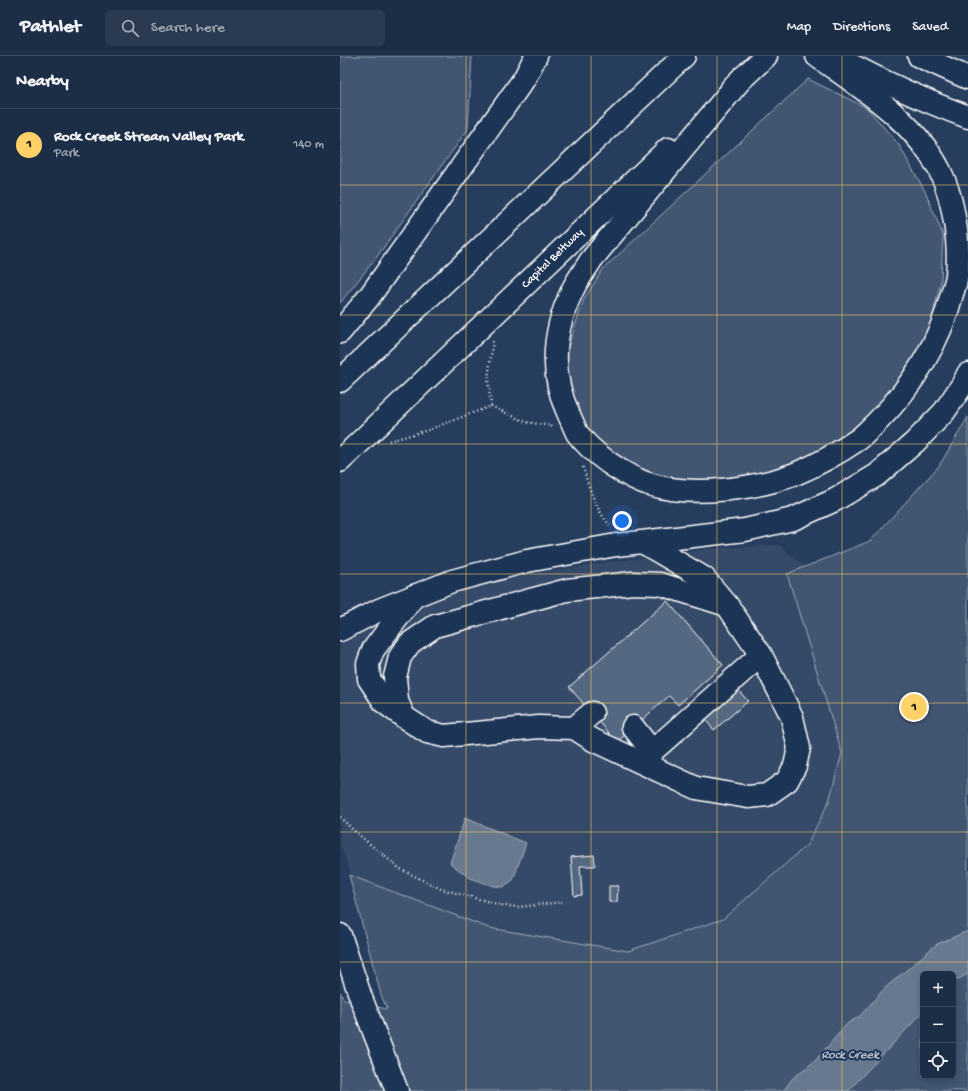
<!DOCTYPE html>
<meta charset="utf-8">
<style>
:root{--surface:#1c2e46;--page:#293a51;--text:#f1f3f6;--muted:#a0a8b3;--line:#3a4a5f;--accent:#ffd166}
body{margin:0;font-family:"Gochi Hand",sans-serif;background:var(--page);color:var(--text)}
.controls{position:absolute;right:12px;bottom:12px;display:grid;overflow:hidden;border-radius:6px;box-shadow:0 2px 6px #0003}
.controls button{width:36px;height:36px;display:grid;place-items:center;padding:0;border:0;border-bottom:1px solid var(--line);background:var(--surface);color:var(--text);font:20px sans-serif}
.you{position:absolute;left:282px;top:465px;width:14px;height:14px;margin:-10px;border:3px solid #fff;border-radius:50%;background:#1a73e8;box-shadow:0 0 0 6px #1a73e833}
.badge{display:grid;place-items:center;width:26px;height:26px;border-radius:50%;background:var(--accent);color:#111;font-size:13px;font-weight:700}
.pin{position:absolute;translate:-50% -50%;border:2px solid #fff;box-shadow:0 1px 4px #0006}
.list{margin:0;padding:0;list-style:none}
h2{display:flex;justify-content:space-between;align-items:center;height:52px;margin:0;padding:0 16px;font-size:17px}
h2 small{font-size:13px;font-weight:400;color:var(--muted)}
.list li{display:grid;grid-template-columns:26px 1fr auto;gap:12px;align-items:center;box-sizing:border-box;height:72px;padding:0 16px;border-top:1px solid var(--line)}
.list b{display:block;font-size:15px;white-space:nowrap}
.list p{margin:0;font-size:13px;white-space:nowrap;color:var(--muted)}
.list em{font-size:13px;font-style:normal;color:var(--muted)}
.icon{flex:none;width:22px;height:22px;fill:none;stroke:currentColor;stroke-width:2;stroke-linecap:round;stroke-linejoin:round}
.map{position:relative;flex:none;width:628px;height:1035px;overflow:hidden}
header{display:flex;align-items:center;gap:24px;box-sizing:border-box;height:56px;padding:0 20px;background:var(--surface);border-bottom:1px solid var(--line)}
header strong{font-size:19px}
nav{display:flex;gap:22px;margin-inline-start:auto;font-size:14px}
.search{width:280px;height:36px;background:var(--page);display:flex;align-items:center;gap:10px;box-sizing:border-box;padding:0 14px;border-radius:6px;color:var(--muted);font-size:15px}
main{display:flex}
aside{flex:1;background:var(--surface)}
.map>svg:first-child{display:block}
.built{fill:#344a68}
.green{fill:#425672;stroke:#a0aab8;fill-rule:evenodd}
.water{fill:#67788e;stroke:#a4aebb}
.building{fill:#556781;stroke:#fff}
.lines{fill:none;stroke-linecap:round;stroke-linejoin:round}
.minor-casing{stroke:#fff;stroke-width:25}
.major-casing{stroke:#fff;stroke-width:25}
.highway-casing{stroke:#fff;stroke-width:25}
.path{stroke:#fff;stroke-width:2.5;stroke-dasharray:1 3;stroke-linecap:butt}
.minor{stroke:#1d3557;stroke-width:22}
.major{stroke:#1d3557;stroke-width:22}
.highway{stroke:#1d3557;stroke-width:22}
.grid{fill:none;stroke:#ffd166;stroke-width:1;stroke-opacity:0.55}
.labels{text-anchor:middle;dominant-baseline:central;stroke-width:4;stroke-linejoin:round;paint-order:stroke}
.street-label{font-size:12px;fill:#fff;stroke:#1d3557}
.water-label{font-size:13px;font-style:italic;fill:#bbc2cc;stroke:#1d3557}
</style>
<header>
<strong>Pathlet</strong>
<div class="search"><svg class="icon" aria-label="search" viewBox="0 0 24 24"><circle cx="10" cy="10" r="6"/><path d="M15 15l6 6"/></svg>Search here</div>
<nav><a>Map</a><a>Directions</a><a>Saved</a></nav>
</header>
<main>
<aside>
<h2>Nearby<small></small></h2>
<ul class="list">
<li><span class="badge">1</span><div><b>Rock Creek Stream Valley Park</b><p>Park</p></div><em>140 m</em></li>
</ul>
</aside>
<div class="map">
<svg width="628" height="1035" viewBox="0 0 628 1035">
<rect width="100%" height="100%" fill="#263d5e"/>
<filter id="ink" filterUnits="userSpaceOnUse"><feTurbulence type="fractalNoise" baseFrequency=".025" numOctaves="2"/><feDisplacementMap in="SourceGraphic" scale="8" xChannelSelector="R" yChannelSelector="G"/><feConvolveMatrix kernelMatrix="1 2 1 2 8 2 1 2 1" color-interpolation-filters="sRGB"/></filter>
<g filter="url(#ink)">
<polygon class="built" points="439,489 485,526 527,748 380,896 48,920 0,788 0,588 43,564 100,541 159,523 262,507 378,492"/>
<g class="green">
<polygon points="0,0 132,0 128,73 36,202 0,247"/>
<polygon points="468,23 527,52 559,89 585,135 603,179 601,225 589,274 563,329 522,373 471,405 405,425 340,428 294,413 249,379 226,331 227,294 244,243 263,213"/>
<path d="M628,361V1035H0V936L4,944L47,953L41,939L9,819L149,872L288,895L383,863L467,789L489,745L502,697L447,518L530,485L599,410ZM583,918H613V1020H583Z"/>
</g>
<g class="water">
<polygon points="125,762 186,787 173,824 163,831 153,830 130,822 110,807"/>
<polygon points="628,875 628,918 613,926 613,918 583,918 583,956 508,1035 443,1035 453,1022 476,1004 507,968 520,960 544,933 597,888"/>
</g>
<g class="building">
<polygon points="327,545 383,609 338,649 329,640 277,686 229,631"/>
<polygon points="396,632 408,645 374,674 363,661"/>
<polygon points="254,799 255,810 240,810 242,839 234,840 231,801"/>
<polygon points="269,830 278,830 277,846 269,846"/>
</g>
<g class="lines">
<defs>
<g id="minor">
<polyline points="304,487 364,522 387,549"/>
<polyline points="64,661 45,647 29,623 28,608 33,594 74,540"/>
<polyline points="293,671 312,695"/>
<polyline points="234,672 252,657"/>
<polyline points="300,706 421,599 387,549 320,528 293,527 227,534 95,570 70,587 60,601 55,621 57,645 64,661 87,676 104,680 199,671 234,672 253,684 356,732 408,741 427,739 447,725 455,710 459,692 452,661 421,599"/>
<polyline points="0,879 21,942 57,1035"/>
</g>
<g id="major">
<path d="M494,0C537,23 582,44 628,61"/>
<polyline points="579,0 628,22"/>
</g>
<g id="highway">
<path d="M402,22L251,204C245,214 238,223 233,233C213,274 209,317 229,359C232,365 234,371 237,377C245,388 258,399 269,407C282,416 297,425 312,429C353,441 416,433 455,418C477,409 500,396 519,383C525,378 531,372 537,366C572,331 600,286 612,238C614,232 616,226 617,219C620,188 614,143 600,115C574,64 521,32 477,0"/>
<polyline points="392,32 426,0"/>
<polyline points="0,276 29,241 184,23 196,0"/>
<polyline points="0,325 344,0"/>
<polyline points="0,405 328,93"/>
<polyline points="0,574 39,554 112,525 187,505 276,489 405,474 453,463 495,444 537,419 575,386 604,356 623,328 628,318"/>
</g>
</defs>
<use href="#minor" class="minor-casing"/>
<use href="#major" class="major-casing"/>
<use href="#highway" class="highway-casing"/>
<g class="path">
<polyline points="151,350 186,366 211,370 214,373"/>
<polyline points="49,385 88,374 151,350 148,323 153,285"/>
<path d="M243,411C249,432 256,454 271,471"/>
<polyline points="0,761 13,774 60,813 101,833 165,850 179,851 222,846"/>
</g>
<use href="#minor" class="minor"/>
<use href="#major" class="major"/>
<use href="#highway" class="highway"/>
</g>
</g>
<path class="grid" d="M126,0V1035M251,0V1035M377,0V1035M502,0V1035M0,129H628M0,259H628M0,388H628M0,518H628M0,647H628M0,776H628M0,906H628"/>
<g class="labels">
<g class="street-label">
<text transform="translate(213 203) rotate(-44)">Capital Beltway</text>
</g>
<g class="water-label">
<text x="510" y="999">Rock Creek</text>
</g>
</g>
</svg>
<div class="controls">
<button>+</button>
<button>−</button>
<button><svg class="icon" aria-label="locate" viewBox="0 0 24 24"><circle cx="12" cy="12" r="6"/><path d="M12 2v4M12 18v4M2 12h4M18 12h4"/></svg></button>
</div>
<div class="you"></div>
<div class="pin badge" style="left:574px;top:651px">1</div>
</div>
</main>
